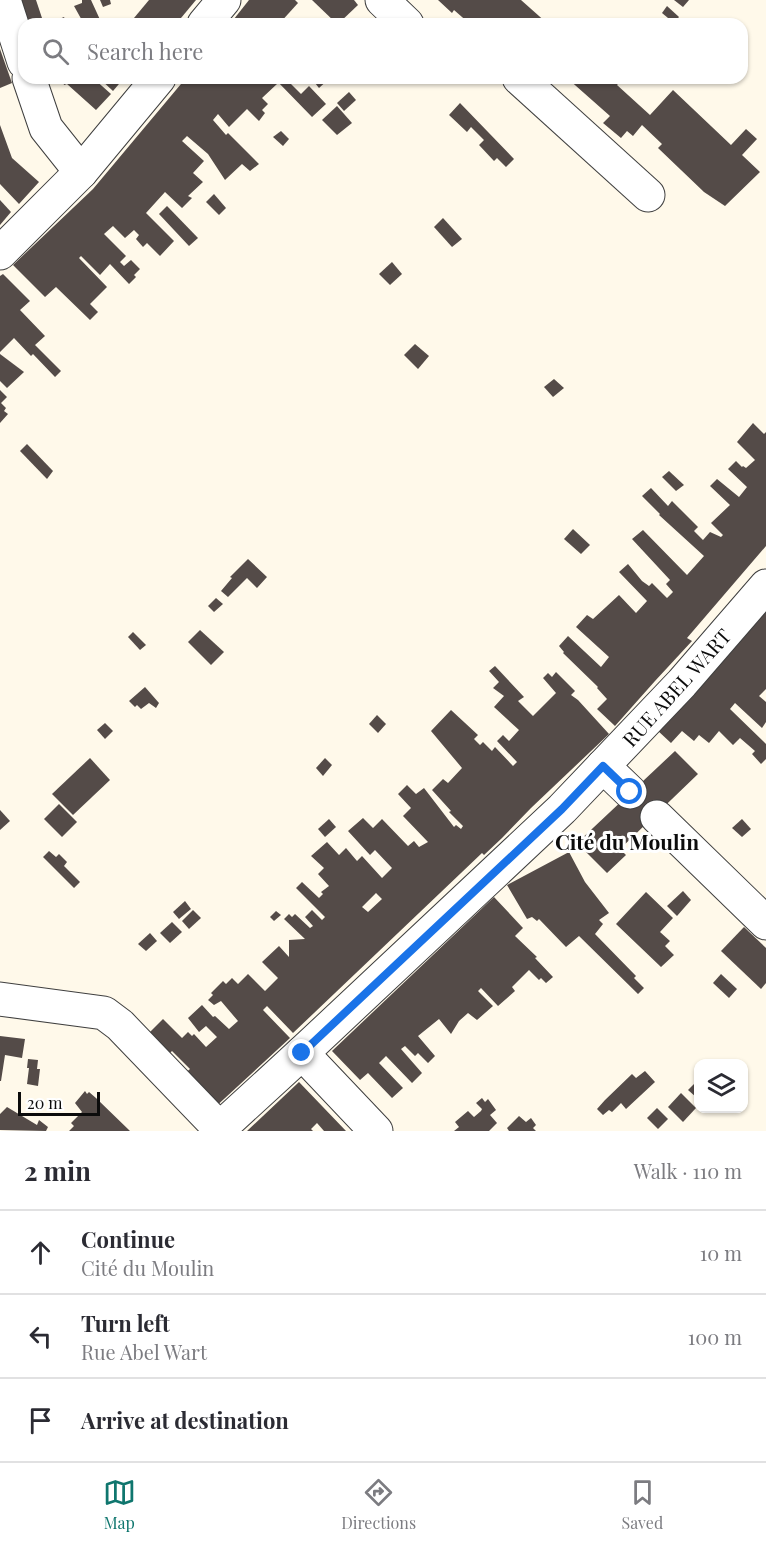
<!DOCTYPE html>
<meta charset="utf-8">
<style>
:root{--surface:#fff;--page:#f7f7f7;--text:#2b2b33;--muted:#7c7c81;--line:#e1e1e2;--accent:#0f766e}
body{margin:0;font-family:"Playfair Display",serif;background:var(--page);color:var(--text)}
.controls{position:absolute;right:18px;bottom:18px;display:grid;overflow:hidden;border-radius:12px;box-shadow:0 2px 4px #0004}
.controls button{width:54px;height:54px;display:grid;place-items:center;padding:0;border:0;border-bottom:2px solid var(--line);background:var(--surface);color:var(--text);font:30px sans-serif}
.scale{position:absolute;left:18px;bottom:15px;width:82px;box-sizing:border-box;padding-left:6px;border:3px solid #0c0c0c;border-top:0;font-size:16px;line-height:21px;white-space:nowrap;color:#0c0c0c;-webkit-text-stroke:4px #fff;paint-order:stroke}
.stop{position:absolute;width:18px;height:18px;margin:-14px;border:4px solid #1a73e8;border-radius:50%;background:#fff}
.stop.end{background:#1a73e8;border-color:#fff;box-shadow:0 2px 6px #0008}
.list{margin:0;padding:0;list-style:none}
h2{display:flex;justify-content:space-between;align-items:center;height:78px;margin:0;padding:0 24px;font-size:26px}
h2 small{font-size:20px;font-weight:400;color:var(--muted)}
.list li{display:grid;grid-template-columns:39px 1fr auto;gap:18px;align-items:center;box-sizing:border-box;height:84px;padding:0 24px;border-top:2px solid var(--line)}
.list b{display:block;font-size:22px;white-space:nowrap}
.list p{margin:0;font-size:20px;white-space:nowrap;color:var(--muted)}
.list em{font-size:20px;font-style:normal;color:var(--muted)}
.icon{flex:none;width:33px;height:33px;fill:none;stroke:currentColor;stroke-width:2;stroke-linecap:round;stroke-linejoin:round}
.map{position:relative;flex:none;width:766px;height:1131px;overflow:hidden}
.search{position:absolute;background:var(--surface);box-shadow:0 2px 4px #0004;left:18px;right:18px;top:18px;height:66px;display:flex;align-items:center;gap:15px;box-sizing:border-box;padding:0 21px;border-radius:18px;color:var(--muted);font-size:22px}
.sheet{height:330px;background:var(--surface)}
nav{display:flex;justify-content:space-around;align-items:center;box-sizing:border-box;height:84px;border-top:2px solid var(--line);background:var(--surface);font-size:16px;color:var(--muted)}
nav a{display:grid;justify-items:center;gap:3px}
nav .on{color:var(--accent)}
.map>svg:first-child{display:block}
.building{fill:#544b48;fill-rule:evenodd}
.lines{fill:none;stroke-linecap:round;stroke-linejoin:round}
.minor-casing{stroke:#3f3f3f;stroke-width:35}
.minor{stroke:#fff;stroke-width:33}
.route{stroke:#1a73e8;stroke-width:8}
.labels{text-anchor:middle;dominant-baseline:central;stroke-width:6;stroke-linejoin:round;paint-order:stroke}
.street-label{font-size:20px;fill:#0c0c0c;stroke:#fff}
.neighbourhood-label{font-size:21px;font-weight:bold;fill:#0c0c0c;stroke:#fff}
</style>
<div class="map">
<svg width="766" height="1131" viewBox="0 0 766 1131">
<rect width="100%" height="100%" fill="#fff9ea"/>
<g class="building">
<polygon points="12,0 36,0 44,24 24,24"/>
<polygon points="82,0 91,0 102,24 84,24 74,6 82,3"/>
<polygon points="100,0 110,0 111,4 103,7"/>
<polygon points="149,0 196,0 176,24 129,24"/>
<polygon points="249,0 295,0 298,3 279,24 230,24"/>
<polygon points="312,0 354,0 358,5 338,24 337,24"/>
<polygon points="438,0 521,0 548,24 470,24 454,10 452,13"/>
<polygon points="674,0 689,0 683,7"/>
<polygon points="667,6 679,17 674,23 662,13"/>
<polygon points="64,17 67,24 53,24 52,22"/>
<polygon points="0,49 12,83 0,88"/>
<polygon points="62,78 93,78 111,94 96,110 67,84 64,85"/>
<polygon points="99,78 124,78 113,91"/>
<polygon points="186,78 285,78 301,94 309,86 326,104 312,117 276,80 277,84 262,98 268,104 262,110 265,113 259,121 247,109 229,127 218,114 213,120 226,135 228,133 259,164 250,171 242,164 225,180 208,154 187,136 182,141 204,161 193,173 203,182 188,196 192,198 182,208 165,192 146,213 174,241 160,256 147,243 143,247 136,239 139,235 134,230 125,238 113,226 104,234 126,256 120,262 124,266 131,260 140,269 134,275 136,277 129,284 110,264 100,275 81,256 79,258 107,287 90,304 98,312 90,320 56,287 45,297 13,265 93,189"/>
<polygon points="311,78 330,78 319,88"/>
<polygon points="567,78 623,78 617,85 650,115 673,90 731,145 746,129 757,139 742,155 760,172 725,206 704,192 658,148 662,144 642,125 633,136 627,131 621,138 603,123 610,116"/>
<polygon points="349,92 356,100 344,111 337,103"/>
<polygon points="460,103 514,159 506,167 497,158 494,161 479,145 484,140 471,127 467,132 449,115"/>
<polygon points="337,106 352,123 337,135 322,120"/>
<polygon points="0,125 12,158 39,182 19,204 0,184"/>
<polygon points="281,131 289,139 283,146 273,137"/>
<polygon points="214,194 226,208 219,215 206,202"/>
<polygon points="0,200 11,212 0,225"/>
<polygon points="167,206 198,238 189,246 159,214"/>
<polygon points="443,218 462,239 452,247 434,227"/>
<polygon points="392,262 402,274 390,285 379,274"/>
<polygon points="3,274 30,301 20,310 45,336 35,345 61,371 55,377 33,354 31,356 14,338 0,352 0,276"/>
<polygon points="415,344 429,356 418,369 404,355"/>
<polygon points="0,354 24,372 7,388 0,381"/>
<polygon points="554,379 564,388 553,397 544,387"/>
<polygon points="0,390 7,397 1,403 6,408 4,411 8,414 0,423"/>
<polygon points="753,423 764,434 766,432 766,546 687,638 692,641 655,681 615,726 597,709 607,699 597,688 598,687 563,653 564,652 559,646 568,636 601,667 609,657 576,627 587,615 593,619 619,595 636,613 647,601 619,572 628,564 642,581 649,586 652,583 667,598 673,592 666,584 670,580 632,539 643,530 687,575 704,556 659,515 660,514 642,496 651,488 668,506 672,501 698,527 694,531 703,540 710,532 721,537 723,535 711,523 730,505 710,486 717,479 739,497 747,487 728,469 736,461 742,467 743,466 746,468 755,460 737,442"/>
<polygon points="27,444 53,471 47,479 20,451"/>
<polygon points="669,471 684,485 676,491 662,477"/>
<polygon points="573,529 590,545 581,554 564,539"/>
<polygon points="248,559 267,577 257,588 247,578 228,597 221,591 232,578 230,577"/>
<polygon points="216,598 223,604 214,612 208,606"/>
<polygon points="766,606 766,689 759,696 766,702 766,722 762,728 735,703 730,709 766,744 766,759 761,764 752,754 755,751 740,738 733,745 719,731 709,743 699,735 694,741 682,731 671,743 657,730"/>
<polygon points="200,630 224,652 211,665 188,642"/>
<polygon points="133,632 146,645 140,650 128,637"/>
<path d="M495,666L524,697L518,701L533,716L556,693L543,678L548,673L552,677L556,672L575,691L571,695L578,700L609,734L531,808L502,838L484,855L482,853L293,1033L267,1006L263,1010L290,1038L212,1110L181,1077L190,1069L172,1051L165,1058L145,1037L163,1019L182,1038L188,1032L192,1036L194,1034L206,1047L217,1037L206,1026L199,1032L188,1018L202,1005L213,1017L215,1016L229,1029L238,1021L221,1001L214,1005L208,1000L213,995L211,993L223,981L226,984L232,978L238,984L248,974L265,991L278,978L262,962L279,946L289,957V940L305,939L284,919L289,914L292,917L295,914L310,928L313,926L305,917L312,910L322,920L325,917L296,888L302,882L319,898L323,894L321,892L329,886L318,874L324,868L311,856L327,842L339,855L346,848L357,861L362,856L382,878L392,868L375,850L370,855L348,831L363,818L373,828L382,819L408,846L414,841L419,847L428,842L403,816L411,808L398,794L407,785L416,794L424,788L454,827L456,825L461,829L463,826L449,812L451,811L432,790L443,779L448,783L462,768L431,731L451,710L478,735L474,739L480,745L483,742L492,751L495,747L513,766L517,762L497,741L503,735L509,741L519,730L494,707L504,696L493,688L499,682L489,671ZM376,893L382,899L368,912L362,907Z"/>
<polygon points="145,687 159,703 156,708 149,703 141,709 137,705 135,707 129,701"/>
<polygon points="377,715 386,724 378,733 369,724"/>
<polygon points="105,723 113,731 105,739 97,730"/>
<polygon points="675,751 698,774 620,849 626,855 607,873 577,843"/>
<polygon points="90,758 110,780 73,815 52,794"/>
<polygon points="325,758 332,765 323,776 316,768"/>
<polygon points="59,804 77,822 62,837 44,819"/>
<polygon points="0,810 10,821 0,830"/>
<polygon points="329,819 336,827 325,837 318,829"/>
<polygon points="742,819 751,829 742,837 732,828"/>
<polygon points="49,851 56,857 59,854 67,862 64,866 80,882 74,888 43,857"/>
<polygon points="569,852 585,882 609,913 599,920 603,924 595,934 636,976 634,978 644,988 638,994 579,936 566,947 539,919 537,921 532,917 527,919 507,885"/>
<polygon points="683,891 691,900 677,916 667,906"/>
<polygon points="646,892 673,918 660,932 670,941 665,946 674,955 661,967 616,924"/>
<polygon points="494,897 523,928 515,936 537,957 535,958 553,977 546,983 541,978 539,980 529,970 512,987 515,991 498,1006 481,988 478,991 493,1006 477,1020 468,1013 459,1021 451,1034 439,1019 418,1036 435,1056 428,1063 418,1053 415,1056 405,1046 401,1049 422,1073 412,1083 386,1056 379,1063 403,1088 392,1098 368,1073 360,1080 332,1051"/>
<polygon points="185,901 191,909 179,919 173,912"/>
<polygon points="193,910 201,918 189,929 182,921"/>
<polygon points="276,911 281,915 274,921 270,917"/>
<polygon points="172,922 182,932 170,943 160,933"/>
<polygon points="744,927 766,948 766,983 761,989 721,951"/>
<polygon points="150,933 157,941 146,951 138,944"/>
<polygon points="721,974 737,989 729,998 713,983"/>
<polygon points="0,1036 25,1039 22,1058 5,1055 1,1081 0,1081"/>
<polygon points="28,1059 38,1060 37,1069 40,1069 38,1086 27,1084 29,1068 27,1068"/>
<polygon points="645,1071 655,1082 626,1109 621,1103 612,1112 609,1110 603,1115 597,1109 605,1100 632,1074 636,1078"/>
<polygon points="299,1082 346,1131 324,1131 317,1123 311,1129 313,1131 247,1131"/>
<polygon points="694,1084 698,1088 698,1095 696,1097 688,1090"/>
<polygon points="85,1091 87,1094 89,1092 96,1098 130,1131 69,1131 74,1126 71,1123 82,1112 75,1103"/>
<polygon points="681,1093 696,1108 683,1122 668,1107"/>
<polygon points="482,1098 485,1102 488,1099 496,1110 490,1115 497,1123 489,1131 454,1131 459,1127 455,1122 468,1111 474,1117 481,1111 482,1109 476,1103"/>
<polygon points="7,1107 37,1125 39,1120 48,1127 46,1131 0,1130 0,1114"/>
<polygon points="657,1108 668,1119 658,1129 647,1118"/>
<polygon points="519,1116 526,1122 531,1118 536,1125 533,1128 536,1131 509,1131 507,1128"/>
</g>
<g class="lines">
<defs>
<g id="minor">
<polyline points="4,0 24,62"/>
<polyline points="382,0 407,24"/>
<polyline points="204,24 224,0"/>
<polyline points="29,78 46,128 81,172"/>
<polyline points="519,78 648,195"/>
<polyline points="0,253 81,172 159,78"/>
<polyline points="603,766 630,792"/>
<polyline points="657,817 766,923"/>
<polyline points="0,999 104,1013 120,1025 220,1129"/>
<polyline points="302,1053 376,1131"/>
<polyline points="217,1131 302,1053 562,809 682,683 766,586"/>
</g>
</defs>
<use href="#minor" class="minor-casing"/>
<use href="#minor" class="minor"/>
</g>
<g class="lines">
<polyline class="route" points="302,1053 562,809 603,766 630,792"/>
</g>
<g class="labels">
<g class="street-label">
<text transform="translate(676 687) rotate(-48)">RUE ABEL WART</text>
</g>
<g class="neighbourhood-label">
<text x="627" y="841">Cité du Moulin</text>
</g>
</g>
</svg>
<div class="controls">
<button><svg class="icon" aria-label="layers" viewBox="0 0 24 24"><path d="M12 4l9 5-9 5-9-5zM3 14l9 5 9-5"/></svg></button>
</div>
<div class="scale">20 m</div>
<div class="stop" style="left:630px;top:792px"></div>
<div class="stop end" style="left:302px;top:1053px"></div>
<div class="search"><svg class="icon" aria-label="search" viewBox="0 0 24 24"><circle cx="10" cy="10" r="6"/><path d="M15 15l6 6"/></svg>Search here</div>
</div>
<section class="sheet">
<h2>2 min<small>Walk · 110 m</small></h2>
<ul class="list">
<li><svg class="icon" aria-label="ahead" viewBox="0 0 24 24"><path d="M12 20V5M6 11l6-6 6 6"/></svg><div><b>Continue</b><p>Cité du Moulin</p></div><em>10 m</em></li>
<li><svg class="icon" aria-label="left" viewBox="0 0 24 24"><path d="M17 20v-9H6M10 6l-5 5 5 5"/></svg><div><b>Turn left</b><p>Rue Abel Wart</p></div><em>100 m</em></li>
<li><svg class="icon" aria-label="arrive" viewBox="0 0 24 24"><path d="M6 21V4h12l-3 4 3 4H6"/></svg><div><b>Arrive at destination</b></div></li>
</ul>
</section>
<nav>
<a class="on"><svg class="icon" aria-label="map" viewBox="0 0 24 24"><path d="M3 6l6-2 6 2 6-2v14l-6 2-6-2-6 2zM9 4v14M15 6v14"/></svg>Map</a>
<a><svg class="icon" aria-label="directions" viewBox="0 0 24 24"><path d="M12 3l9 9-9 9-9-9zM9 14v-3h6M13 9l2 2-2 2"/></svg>Directions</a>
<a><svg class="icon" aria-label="saved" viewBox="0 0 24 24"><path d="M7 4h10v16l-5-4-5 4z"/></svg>Saved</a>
</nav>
